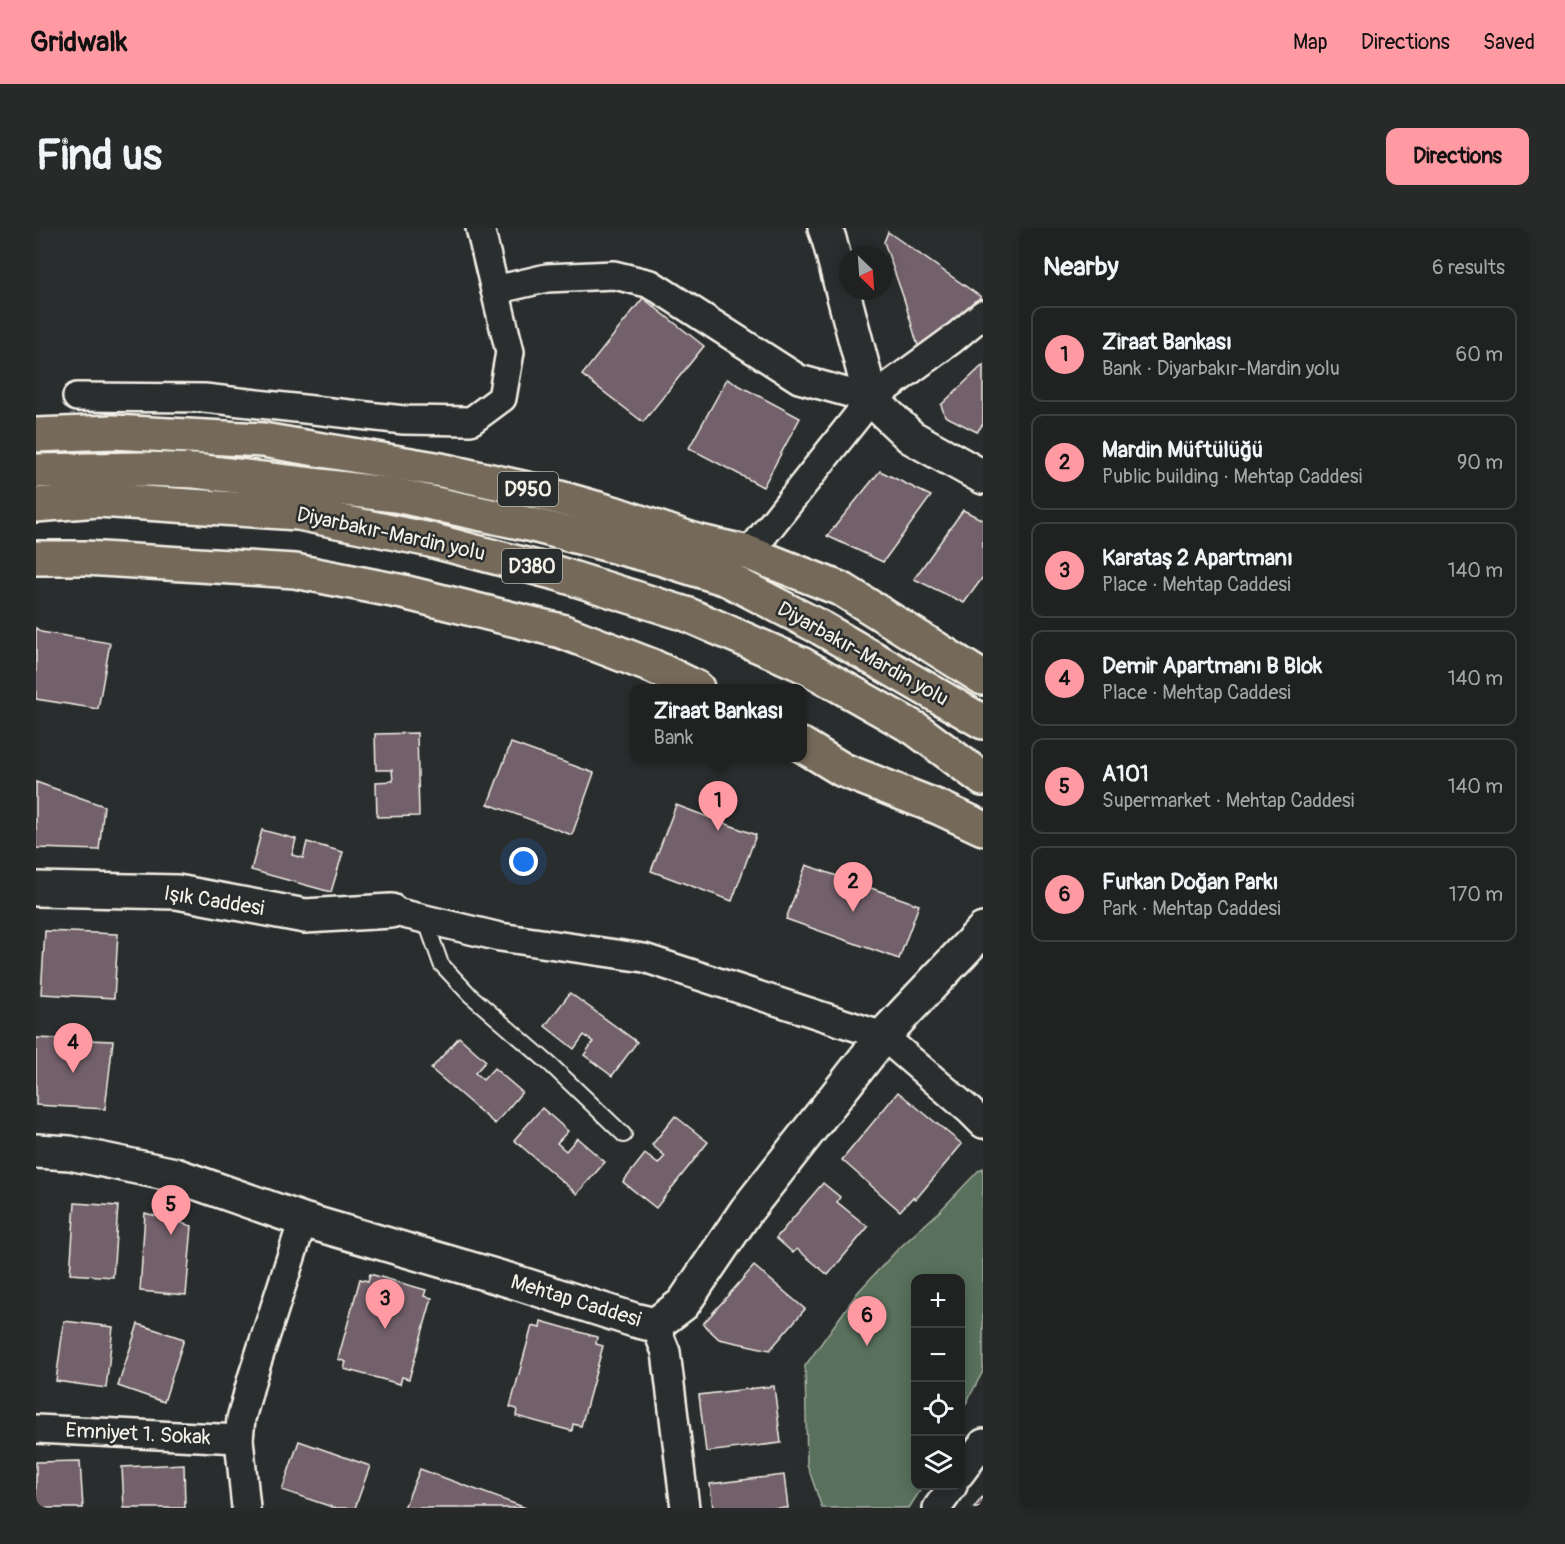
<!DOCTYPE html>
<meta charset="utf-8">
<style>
:root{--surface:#202222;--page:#282a2a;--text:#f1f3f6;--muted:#a2a4a5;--line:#3d3f40;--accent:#ff9aa2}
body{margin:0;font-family:Pangolin,sans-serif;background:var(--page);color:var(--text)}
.controls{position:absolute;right:18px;bottom:18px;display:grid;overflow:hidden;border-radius:12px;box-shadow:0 3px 15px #0003}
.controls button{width:54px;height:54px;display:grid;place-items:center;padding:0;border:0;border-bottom:2px solid var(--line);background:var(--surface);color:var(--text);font:30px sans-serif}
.compass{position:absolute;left:803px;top:18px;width:54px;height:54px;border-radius:50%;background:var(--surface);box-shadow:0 3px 15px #0003;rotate:155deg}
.you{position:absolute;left:488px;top:634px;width:21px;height:21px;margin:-15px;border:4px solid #fff;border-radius:50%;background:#1a73e8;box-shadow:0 0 0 9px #1a73e833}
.badge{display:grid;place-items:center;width:39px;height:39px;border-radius:50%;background:var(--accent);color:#111;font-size:20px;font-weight:700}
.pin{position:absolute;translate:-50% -50px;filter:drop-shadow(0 2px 3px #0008)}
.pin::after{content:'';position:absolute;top:32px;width:21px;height:18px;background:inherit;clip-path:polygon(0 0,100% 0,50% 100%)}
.popup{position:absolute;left:594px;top:456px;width:177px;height:78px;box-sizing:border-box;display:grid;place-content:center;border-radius:12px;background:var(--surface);filter:drop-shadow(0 2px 4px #0005);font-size:20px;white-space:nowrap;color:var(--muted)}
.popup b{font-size:22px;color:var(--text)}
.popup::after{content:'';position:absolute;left:50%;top:100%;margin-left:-12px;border:12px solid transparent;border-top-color:var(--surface)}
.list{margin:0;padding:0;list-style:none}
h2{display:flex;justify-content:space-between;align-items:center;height:78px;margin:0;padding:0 24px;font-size:26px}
h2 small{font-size:20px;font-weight:400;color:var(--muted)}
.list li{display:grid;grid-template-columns:39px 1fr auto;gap:18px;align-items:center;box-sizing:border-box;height:96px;margin:0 12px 12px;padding:0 12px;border:2px solid var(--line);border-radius:12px}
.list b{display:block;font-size:22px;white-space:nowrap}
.list p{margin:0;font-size:20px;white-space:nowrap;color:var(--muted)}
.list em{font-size:20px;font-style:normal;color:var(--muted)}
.icon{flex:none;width:33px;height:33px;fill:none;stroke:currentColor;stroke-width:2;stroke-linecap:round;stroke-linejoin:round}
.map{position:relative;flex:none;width:947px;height:1280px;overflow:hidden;border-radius:12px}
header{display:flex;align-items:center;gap:36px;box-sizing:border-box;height:84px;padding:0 30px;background:var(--accent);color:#111}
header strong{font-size:28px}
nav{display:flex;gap:33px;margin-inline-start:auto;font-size:21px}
.intro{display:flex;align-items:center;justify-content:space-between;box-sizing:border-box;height:144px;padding:0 36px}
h1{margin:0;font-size:42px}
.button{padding:15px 27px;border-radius:12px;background:var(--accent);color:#111;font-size:21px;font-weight:700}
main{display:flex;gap:36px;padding:0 36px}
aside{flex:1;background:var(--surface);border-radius:12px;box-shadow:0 3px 15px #0003}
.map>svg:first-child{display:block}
.green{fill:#596f5b;stroke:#a6b0a2;stroke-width:1.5}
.building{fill:#72616b;stroke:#f4f1e8;stroke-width:1.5}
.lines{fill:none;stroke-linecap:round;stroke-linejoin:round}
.lane-casing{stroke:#f4f1e8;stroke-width:18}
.street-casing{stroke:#f4f1e8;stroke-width:32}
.secondary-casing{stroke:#f4f1e8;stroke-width:38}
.highway-casing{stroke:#f4f1e8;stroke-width:38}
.lane{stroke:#2a2d2e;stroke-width:14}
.street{stroke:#2a2d2e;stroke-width:27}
.secondary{stroke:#2a2d2e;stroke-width:33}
.highway{stroke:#746a5a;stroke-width:33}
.labels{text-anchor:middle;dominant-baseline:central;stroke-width:5;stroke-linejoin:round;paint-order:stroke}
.shield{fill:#2a2d2e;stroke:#b7b6b0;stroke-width:1.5}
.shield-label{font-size:20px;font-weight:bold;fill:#f4f1e8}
.street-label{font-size:21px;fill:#f4f1e8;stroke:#2a2d2e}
</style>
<header>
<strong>Gridwalk</strong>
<nav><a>Map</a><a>Directions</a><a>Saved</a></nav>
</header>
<div class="intro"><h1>Find us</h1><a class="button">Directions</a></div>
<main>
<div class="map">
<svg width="947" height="1280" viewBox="0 0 947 1280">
<rect width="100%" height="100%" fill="#2a2d2e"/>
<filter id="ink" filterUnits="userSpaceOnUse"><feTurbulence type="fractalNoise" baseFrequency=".0167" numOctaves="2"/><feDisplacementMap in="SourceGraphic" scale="12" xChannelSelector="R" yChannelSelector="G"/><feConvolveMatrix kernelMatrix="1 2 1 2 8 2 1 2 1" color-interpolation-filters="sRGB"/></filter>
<g filter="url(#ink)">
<polygon class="green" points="947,940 947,1143 925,1185 924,1050 879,1050 879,1258 887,1258 873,1280 786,1280 771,1236 769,1138 822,1064 861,1022 903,984 942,943"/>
<g class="building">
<polygon points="852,4 945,69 884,125 868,71 848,14"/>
<polygon points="607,70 668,118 607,194 546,147"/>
<polygon points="947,137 947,196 941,204 909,188 905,177"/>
<polygon points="691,151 764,190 727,259 653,220"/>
<polygon points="844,243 895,268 847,334 791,308"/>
<polygon points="927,282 947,292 947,349 928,375 878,351"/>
<polygon points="0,400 5,404 74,415 62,481 0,471"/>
<polygon points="381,505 383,588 341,589 340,554 357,553 356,542 340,542 339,506"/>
<polygon points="475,515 558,545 536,607 452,576"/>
<polygon points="0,554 68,578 63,622 0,620"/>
<polygon points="640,577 720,607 696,673 615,643"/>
<polygon points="226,602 260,611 256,627 267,630 271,614 307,624 295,664 215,642"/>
<polygon points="770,637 883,677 863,731 750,691"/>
<polygon points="9,703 82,706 78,770 5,766"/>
<polygon points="534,765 601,814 576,848 548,827 557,814 548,807 538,821 509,798"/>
<polygon points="423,809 450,833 439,845 447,852 458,840 486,864 459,896 395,841"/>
<polygon points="0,810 77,813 69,881 0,877"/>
<polygon points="862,864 926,916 880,971 877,969 864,983 806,932"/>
<polygon points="506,880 532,903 521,915 530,923 541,910 569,934 541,966 478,912"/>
<polygon points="639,888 672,914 620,980 587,954 609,926 622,936 629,928 616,917"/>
<polygon points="787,955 804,969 801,974 832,999 792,1047 761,1021 757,1025 740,1010"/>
<polygon points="39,975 82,978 77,1049 34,1046"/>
<polygon points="109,985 156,998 150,1067 104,1063"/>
<polygon points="718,1038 769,1081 734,1122 683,1111 667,1096"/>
<polygon points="334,1046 390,1062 388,1068 396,1070 373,1151 366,1149 364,1156 308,1141 310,1134 302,1131 324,1051 332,1053"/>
<polygon points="28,1093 77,1099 70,1160 20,1153"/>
<polygon points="505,1093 561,1109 560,1116 567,1118 545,1198 537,1196 536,1203 480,1188 481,1181 474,1179 496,1098 504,1100"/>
<polygon points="102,1096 148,1111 128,1174 82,1158"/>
<polygon points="738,1158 745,1215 670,1224 663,1167"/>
<polygon points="263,1213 334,1238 319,1280 299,1280 246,1262"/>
<polygon points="44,1233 47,1280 0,1280 0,1234"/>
<polygon points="148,1236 149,1280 88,1280 86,1239"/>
<polygon points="384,1241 490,1280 368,1280"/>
<polygon points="748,1247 752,1280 677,1280 674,1256"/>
<polygon points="947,1268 947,1280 938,1280"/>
</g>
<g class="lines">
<defs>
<polyline id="lane" points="389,691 405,736 434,767 516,838 588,907"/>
<g id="street">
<polyline points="459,62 511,50 578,47 615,56 763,151 835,171"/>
<polyline points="41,169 168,170 368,192 435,193 466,170 474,124 444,0"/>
<polyline points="713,325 835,171 917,111 947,86"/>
<polyline points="355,683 464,709 608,730 847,808 934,883 947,896"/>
<polyline points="619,1097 630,1124 649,1280"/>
<polyline points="0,1201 203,1211"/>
<polyline points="924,1246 947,1215"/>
<polyline points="210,1280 203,1211 205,1191 216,1150 267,992"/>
<polyline points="901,1280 917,1258"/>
</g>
<g id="secondary">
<polyline points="789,0 793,11 835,171 875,209 947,249"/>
<polyline points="0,661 141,664 269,688 355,683"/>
<polyline points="0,923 34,925 139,947 267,992 476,1053 598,1092 619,1097 647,1076 710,983 847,808 947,702"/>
</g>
<g id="highway">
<polyline points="0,207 77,204 227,212 405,242 496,262 577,285 660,313 713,325 807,362 947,450"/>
<polyline points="0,243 109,241 159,243 359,267 497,297 624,330 691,351 785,400 947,494"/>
<polyline points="0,277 62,272 262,285 394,312 520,345 650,386 767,437 880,501 947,551"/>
<polyline points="0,330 49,330 259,343 367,364 525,403 616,438 661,460"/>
<polyline points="766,517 807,542 904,580 947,600"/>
</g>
</defs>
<use href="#lane" class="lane-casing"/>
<use href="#street" class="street-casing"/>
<use href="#secondary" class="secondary-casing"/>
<use href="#highway" class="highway-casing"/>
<use href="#lane" class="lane"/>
<use href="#street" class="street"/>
<use href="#secondary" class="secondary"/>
<use href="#highway" class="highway"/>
</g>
</g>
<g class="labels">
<g class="shield">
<rect x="462" y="244" width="60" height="34" rx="4.5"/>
<rect x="466" y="321" width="60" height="34" rx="4.5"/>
</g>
<g class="shield-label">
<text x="492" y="261">D950</text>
<text x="496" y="338">D380</text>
</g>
<g class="street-label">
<text transform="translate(355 306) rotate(12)">Diyarbakır-Mardin yolu</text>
<text transform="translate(827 426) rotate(29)">Diyarbakır-Mardin yolu</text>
<text transform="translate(178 673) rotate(9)">Işık Caddesi</text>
<text transform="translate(540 1073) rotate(17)">Mehtap Caddesi</text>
<text transform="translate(102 1206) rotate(3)">Emniyet 1. Sokak</text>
</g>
</g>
</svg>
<div class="controls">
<button>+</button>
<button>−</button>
<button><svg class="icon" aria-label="locate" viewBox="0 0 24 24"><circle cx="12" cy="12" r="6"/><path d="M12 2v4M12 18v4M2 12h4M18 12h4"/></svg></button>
<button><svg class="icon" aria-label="layers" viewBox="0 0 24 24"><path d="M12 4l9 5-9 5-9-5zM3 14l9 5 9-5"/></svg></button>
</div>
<svg class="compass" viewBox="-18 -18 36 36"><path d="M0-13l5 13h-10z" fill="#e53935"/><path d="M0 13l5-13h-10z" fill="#a2a4a5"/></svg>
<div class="you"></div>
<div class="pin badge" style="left:682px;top:603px">1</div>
<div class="popup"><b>Ziraat Bankası</b>Bank</div>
<div class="pin badge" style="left:817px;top:684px">2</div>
<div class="pin badge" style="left:349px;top:1101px">3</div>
<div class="pin badge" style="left:37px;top:845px">4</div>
<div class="pin badge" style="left:135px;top:1007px">5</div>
<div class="pin badge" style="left:831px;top:1118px">6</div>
</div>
<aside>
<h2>Nearby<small>6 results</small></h2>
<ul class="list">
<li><span class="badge">1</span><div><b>Ziraat Bankası</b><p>Bank · Diyarbakır-Mardin yolu</p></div><em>60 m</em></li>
<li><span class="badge">2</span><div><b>Mardin Müftülüğü</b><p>Public building · Mehtap Caddesi</p></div><em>90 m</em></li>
<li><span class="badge">3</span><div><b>Karataş 2 Apartmanı</b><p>Place · Mehtap Caddesi</p></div><em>140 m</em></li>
<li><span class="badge">4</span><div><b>Demir Apartmanı B Blok</b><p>Place · Mehtap Caddesi</p></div><em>140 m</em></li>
<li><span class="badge">5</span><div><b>A101</b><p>Supermarket · Mehtap Caddesi</p></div><em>140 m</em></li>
<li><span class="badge">6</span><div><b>Furkan Doğan Parkı</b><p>Park · Mehtap Caddesi</p></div><em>170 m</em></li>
</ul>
</aside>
</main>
